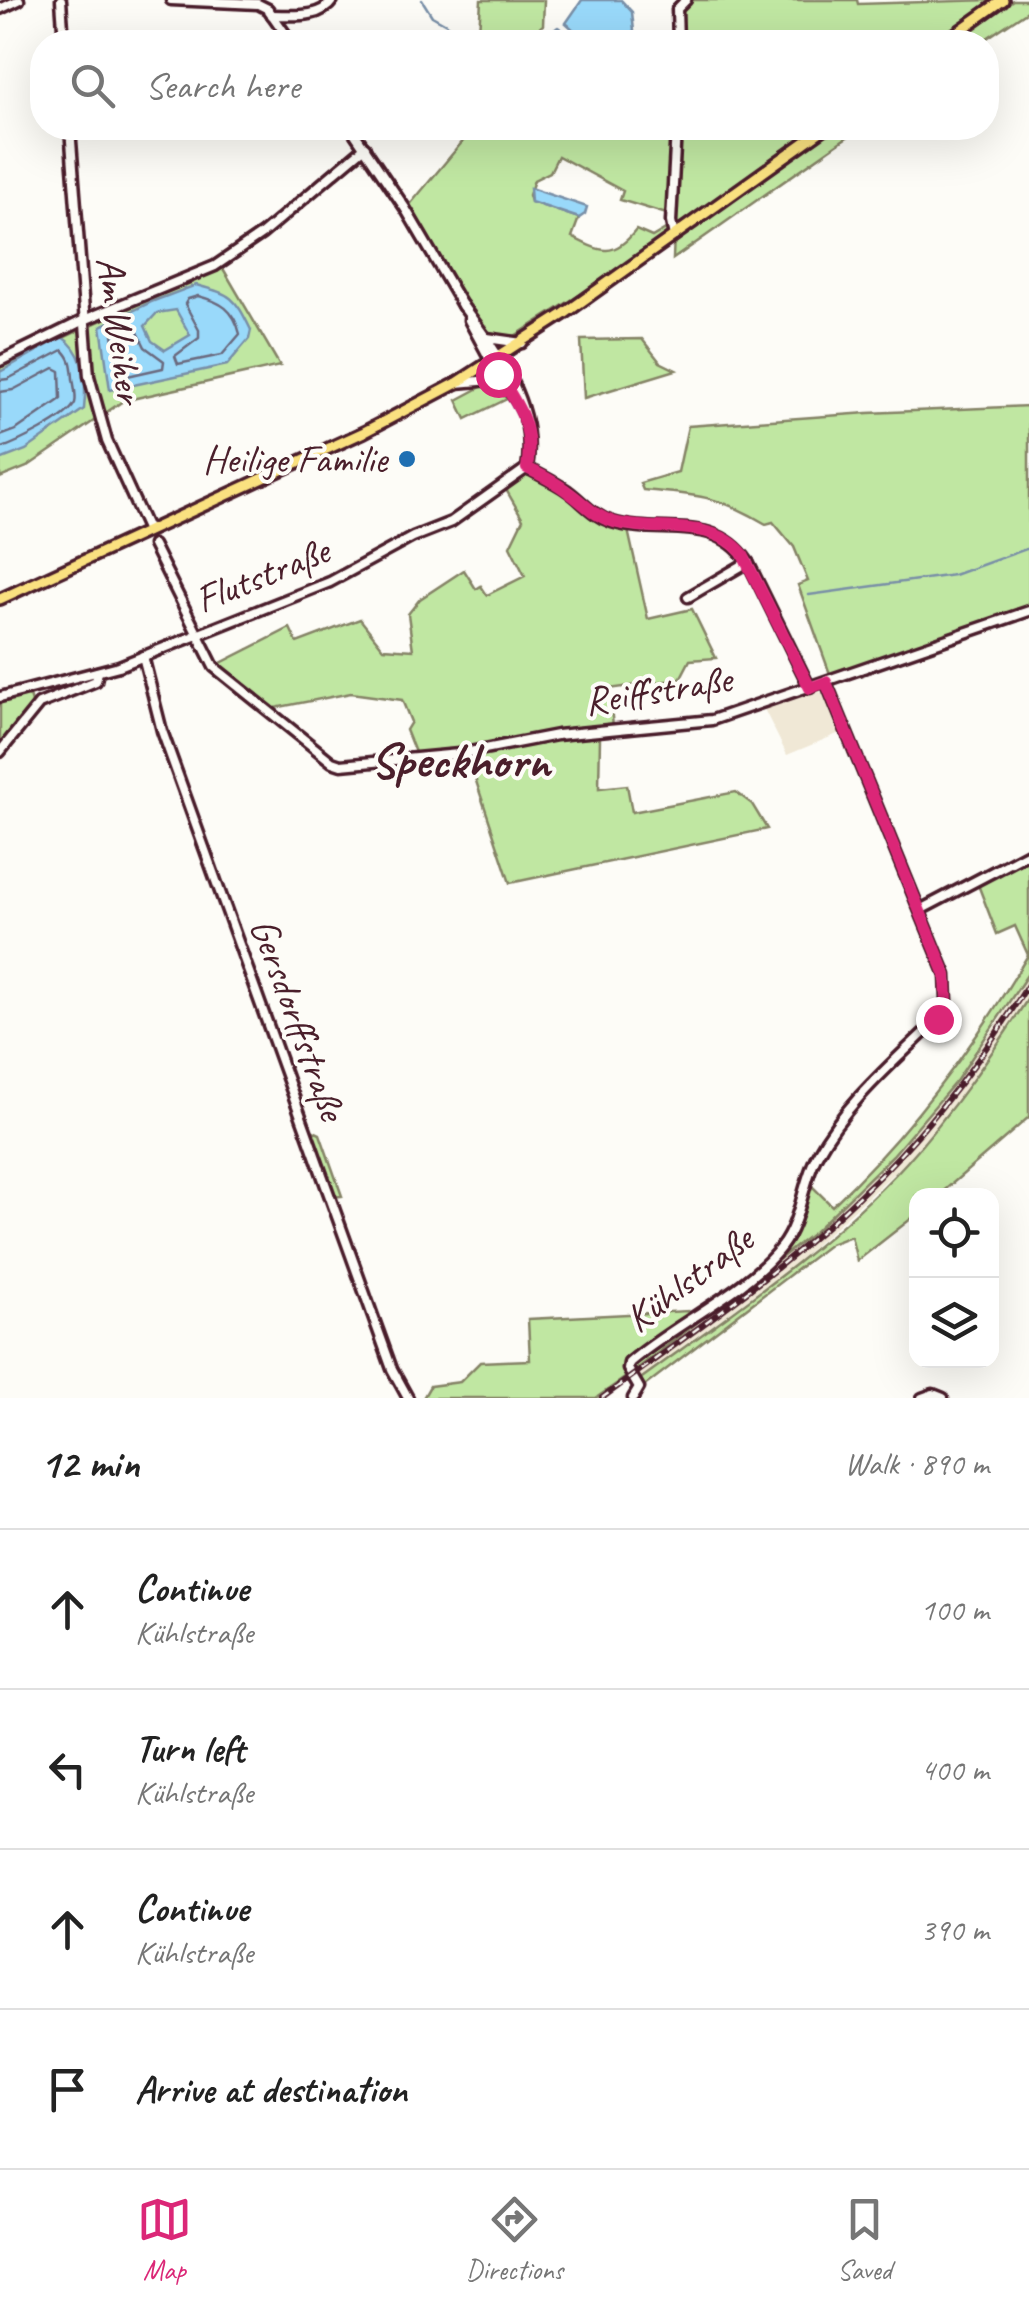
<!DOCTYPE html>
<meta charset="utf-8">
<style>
:root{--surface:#fff;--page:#f2f2f2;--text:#222;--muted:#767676;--line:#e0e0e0;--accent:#db2777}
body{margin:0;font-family:Caveat,sans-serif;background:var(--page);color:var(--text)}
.controls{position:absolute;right:30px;bottom:30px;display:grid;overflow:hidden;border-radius:20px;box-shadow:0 10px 40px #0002}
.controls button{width:90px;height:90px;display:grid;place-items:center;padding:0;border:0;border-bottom:2px solid var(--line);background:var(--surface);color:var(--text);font:50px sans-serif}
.stop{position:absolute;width:30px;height:30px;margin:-22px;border:8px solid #db2777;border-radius:50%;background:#fff}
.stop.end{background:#db2777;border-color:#fff;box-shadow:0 2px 10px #0008}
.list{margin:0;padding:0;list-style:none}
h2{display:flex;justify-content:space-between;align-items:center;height:130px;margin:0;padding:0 40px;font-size:42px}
h2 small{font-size:32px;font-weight:400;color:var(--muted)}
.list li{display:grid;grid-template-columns:65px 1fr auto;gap:30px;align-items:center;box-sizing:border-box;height:160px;padding:0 40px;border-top:2px solid var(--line)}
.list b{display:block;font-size:38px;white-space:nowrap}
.list p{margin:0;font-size:32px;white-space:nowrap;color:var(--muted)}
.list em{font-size:32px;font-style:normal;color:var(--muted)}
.icon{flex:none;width:55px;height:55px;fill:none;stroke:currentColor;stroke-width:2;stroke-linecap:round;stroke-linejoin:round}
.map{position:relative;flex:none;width:1029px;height:1398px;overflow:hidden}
.search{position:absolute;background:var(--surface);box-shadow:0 10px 40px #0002;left:30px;right:30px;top:30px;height:110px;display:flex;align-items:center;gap:25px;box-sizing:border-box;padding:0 35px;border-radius:40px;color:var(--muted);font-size:38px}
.sheet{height:770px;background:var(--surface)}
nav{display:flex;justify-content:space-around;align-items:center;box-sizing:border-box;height:140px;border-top:2px solid var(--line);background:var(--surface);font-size:28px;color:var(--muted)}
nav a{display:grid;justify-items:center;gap:5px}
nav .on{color:var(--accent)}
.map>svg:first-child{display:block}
.built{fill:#f0e8d6}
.green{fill:#c0e7a2;stroke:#858366;stroke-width:2.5}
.water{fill:#99d9fa;stroke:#798fa7;stroke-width:2.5;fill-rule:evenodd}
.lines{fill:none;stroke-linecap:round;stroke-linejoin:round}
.shore{stroke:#6a697e;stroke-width:2.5}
.stream{stroke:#798fa7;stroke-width:2.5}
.minor-casing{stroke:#4a1f2b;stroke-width:15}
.major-casing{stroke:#4a1f2b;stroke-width:16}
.minor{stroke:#fdfcf7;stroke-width:8}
.major{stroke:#fae180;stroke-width:9}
.rail-casing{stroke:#4a1f2b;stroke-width:6}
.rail{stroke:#fdfcf7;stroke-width:2.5;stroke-dasharray:8;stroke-linecap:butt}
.route{stroke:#db2777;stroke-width:12}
.poi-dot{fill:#1f6fb2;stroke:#fdfcf7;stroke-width:4}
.labels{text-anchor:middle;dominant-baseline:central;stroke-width:8;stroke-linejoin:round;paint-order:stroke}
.street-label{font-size:40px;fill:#4a1f2b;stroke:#fdfcf7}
.poi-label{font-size:40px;fill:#4a1f2b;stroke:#fdfcf7;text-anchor:end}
.district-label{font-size:50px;font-weight:bold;fill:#4a1f2b;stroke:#fdfcf7}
</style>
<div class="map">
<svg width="1029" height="1398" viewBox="0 0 1029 1398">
<rect width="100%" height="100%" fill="#fdfcf7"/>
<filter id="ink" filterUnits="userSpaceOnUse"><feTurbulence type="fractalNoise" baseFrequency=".01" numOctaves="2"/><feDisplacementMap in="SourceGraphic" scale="20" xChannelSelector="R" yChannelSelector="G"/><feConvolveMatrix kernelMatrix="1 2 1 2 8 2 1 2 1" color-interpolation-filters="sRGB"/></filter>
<g filter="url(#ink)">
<g class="built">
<polygon points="817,689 826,696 840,733 787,755 763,707"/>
<polygon points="1029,972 1029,997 1021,1010 968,1088 905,1163 794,1265 639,1380 633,1372 813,1233 893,1155 993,1030"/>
</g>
<g class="green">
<polygon points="481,0 544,0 543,25 528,37 479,33"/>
<path d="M688,0H857L858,4L991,0L937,42H679C677,28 674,10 688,0Z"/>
<polygon points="1013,0 1029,0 1029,10 981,42 952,42"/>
<path d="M474,128H675L670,215L620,200L623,191L558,156L550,172L534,180L529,195L531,202L579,218L572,237C601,252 613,259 636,230L652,237L669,227V238L513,337L490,336L470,310L408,207Z"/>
<polygon points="678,128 860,128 673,259"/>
<polygon points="221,265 280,366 123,401 27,467 0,478 0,367"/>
<polygon points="642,339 660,362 676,370 584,398 581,340"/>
<polygon points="485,385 495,387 507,399 466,419 457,400"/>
<path d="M1029,406V606L830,674L798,585L808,581L794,547L773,522L766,524C718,495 697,495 643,490L640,483L678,472L688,426L868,413Z"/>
<path d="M527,473C567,485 586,520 628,530L648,619L692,609L716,658L690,660L680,679L609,689L613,726L600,737L599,788L627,785L632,812L736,792L752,804L767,829L510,883L466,751L416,755L406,730L411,722L402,700L351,693L275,708L219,664L290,628L297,643L360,619L383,648L413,650L408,614L420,599L464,570L476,589L481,586L487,595L525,576L510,546L523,519L505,488Z"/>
<polygon points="29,693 34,708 0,749 0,702"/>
<path d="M1029,856V972L957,1080L893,1155L813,1233L633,1372L631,1364L783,1249L809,1183L832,1206C910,1132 973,1048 1028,955L1015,926L997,934L977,882Z"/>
<path d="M1029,997V1117L939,1195L916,1196V1215L857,1261L851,1236L830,1244L642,1388L639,1380C731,1313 829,1247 906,1163C952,1112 991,1055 1029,997Z"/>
<polygon points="309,1129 320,1134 342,1196 333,1197"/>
<polygon points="688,1311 686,1318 624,1363 629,1375 596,1398 423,1398 430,1386 460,1382 480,1362 530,1360 528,1319"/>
</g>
<g class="water">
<polygon points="582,0 621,0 632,12 634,31 625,42 587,42 566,23"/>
<polygon points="530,188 587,207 585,214 579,218 531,202"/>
<path d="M196,285C232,295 234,295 251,330L249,339L227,365L110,390L101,326L151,302ZM176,310L190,335L165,350L152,341L145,326L157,313Z"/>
<path d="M62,337C86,352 87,383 84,409L26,450L0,460V372Z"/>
</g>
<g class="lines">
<g class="shore">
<path d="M198,296C221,302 234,309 240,334L222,355L178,364L175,356L199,338V330L185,304L188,299Z"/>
<polygon points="129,323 135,326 145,347 164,361 163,368 123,377 119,375 113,334"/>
<path d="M0,380L8,379L63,350C72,359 72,366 73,379C74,385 77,397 75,403C68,419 16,443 0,449"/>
<polyline points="0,392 13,390 54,368 60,371 61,399 16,430 0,436"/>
</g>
<g class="stream">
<polyline points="422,0 432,16 478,42"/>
<polyline points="538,42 558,27 578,42"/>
<polyline points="505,393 521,422 525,452"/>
<polyline points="459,511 481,495"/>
<polyline points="809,595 954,575 1029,548"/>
<polyline points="201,850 231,936"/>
<polyline points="234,947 383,1358 402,1398"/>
</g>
<defs>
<g id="minor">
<polyline points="61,0 64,42"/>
<polyline points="171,0 258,4 268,9 291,42"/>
<polyline points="0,9 19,0"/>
<path d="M272,15C294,15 320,19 333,0"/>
<polyline points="678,42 677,9 686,0"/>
<polyline points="70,128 89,376 107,441 148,531"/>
<polyline points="351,128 405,208 463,307"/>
<polyline points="674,236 671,222 676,128"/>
<path d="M462,305C496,351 538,406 527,468C540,475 555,482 568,491C583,502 593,516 612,522C662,537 714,512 748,562L810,688"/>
<polyline points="469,320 498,374 515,398"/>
<polyline points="487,338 522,343"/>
<polyline points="0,361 84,320 215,266 262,234 365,147"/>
<polyline points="457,383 491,380 502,383"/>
<polyline points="153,545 214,667 332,762 341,765 459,754 557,735 712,720 1029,611"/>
<polyline points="688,597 748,562"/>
<polyline points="143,656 162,731 392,1369 408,1398"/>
<polyline points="0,697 119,666 330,582 413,537 451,522 527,468"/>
<polyline points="0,752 39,704 96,681 98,672"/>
<polyline points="920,910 1029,853"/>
<path d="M633,1398L639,1388L628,1369L629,1363C673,1325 747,1291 781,1247C801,1222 802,1183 817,1155C846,1102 895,1061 938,1019L947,1000L946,975L826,682"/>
<polyline points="922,1398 933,1394 943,1398"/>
</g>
<g id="major">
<polyline points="944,42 1003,0"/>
<polyline points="0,599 364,432 457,383 564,314 825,128"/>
</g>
</defs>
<use href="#minor" class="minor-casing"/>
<use href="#major" class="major-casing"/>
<use href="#minor" class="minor"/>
<use href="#major" class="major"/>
<defs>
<path id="rail" d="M602,1398C690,1333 781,1272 859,1196C926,1133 981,1061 1029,983"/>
</defs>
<use href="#rail" class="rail-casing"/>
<use href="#rail" class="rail"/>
</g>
</g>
<g class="lines" filter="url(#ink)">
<path class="route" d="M498,374C519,407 534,426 527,468C541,475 556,482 568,492C584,503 595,517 614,522C655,534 711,516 742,553L810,688L826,682L946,975L947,1000L938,1019"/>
</g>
<circle class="poi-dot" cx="407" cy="459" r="10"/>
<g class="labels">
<g class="street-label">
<text transform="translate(120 330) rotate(82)">Am Weiher</text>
<text transform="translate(262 575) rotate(-22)">Flutstraße</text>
<text transform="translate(658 690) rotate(-9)">Reiffstraße</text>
<text transform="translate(298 1019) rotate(70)">Gersdorffstraße</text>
<text transform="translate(689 1279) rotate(-37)">Kühlstraße</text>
</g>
<g class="poi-label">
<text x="387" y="459">Heilige Familie</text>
</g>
<g class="district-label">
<text x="460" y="760">Speckhorn</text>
</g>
</g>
</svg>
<div class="controls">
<button><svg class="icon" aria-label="locate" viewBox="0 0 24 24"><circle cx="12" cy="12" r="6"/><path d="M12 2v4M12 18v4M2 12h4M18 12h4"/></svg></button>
<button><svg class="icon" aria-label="layers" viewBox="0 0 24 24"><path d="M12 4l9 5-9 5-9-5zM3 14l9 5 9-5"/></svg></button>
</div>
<div class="stop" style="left:498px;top:374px"></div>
<div class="stop end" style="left:938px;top:1019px"></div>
<div class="search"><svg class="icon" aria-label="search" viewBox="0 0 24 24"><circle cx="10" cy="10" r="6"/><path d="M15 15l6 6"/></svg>Search here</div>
</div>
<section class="sheet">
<h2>12 min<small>Walk · 890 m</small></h2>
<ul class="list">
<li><svg class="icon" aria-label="ahead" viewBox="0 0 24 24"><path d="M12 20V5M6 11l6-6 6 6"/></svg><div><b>Continue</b><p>Kühlstraße</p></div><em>100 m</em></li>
<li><svg class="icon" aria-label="left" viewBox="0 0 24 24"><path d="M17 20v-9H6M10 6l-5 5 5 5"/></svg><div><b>Turn left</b><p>Kühlstraße</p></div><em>400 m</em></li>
<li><svg class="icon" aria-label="ahead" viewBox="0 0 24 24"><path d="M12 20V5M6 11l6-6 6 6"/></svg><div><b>Continue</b><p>Kühlstraße</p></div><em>390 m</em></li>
<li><svg class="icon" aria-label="arrive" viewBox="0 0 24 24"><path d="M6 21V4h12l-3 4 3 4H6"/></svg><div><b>Arrive at destination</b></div></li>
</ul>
</section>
<nav>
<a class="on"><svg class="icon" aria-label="map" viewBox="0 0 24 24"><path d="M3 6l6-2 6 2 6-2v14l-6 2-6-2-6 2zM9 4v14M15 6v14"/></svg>Map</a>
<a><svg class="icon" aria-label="directions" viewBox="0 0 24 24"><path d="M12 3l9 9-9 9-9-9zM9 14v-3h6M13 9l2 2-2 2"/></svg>Directions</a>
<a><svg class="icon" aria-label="saved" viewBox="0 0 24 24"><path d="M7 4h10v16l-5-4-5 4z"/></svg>Saved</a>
</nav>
